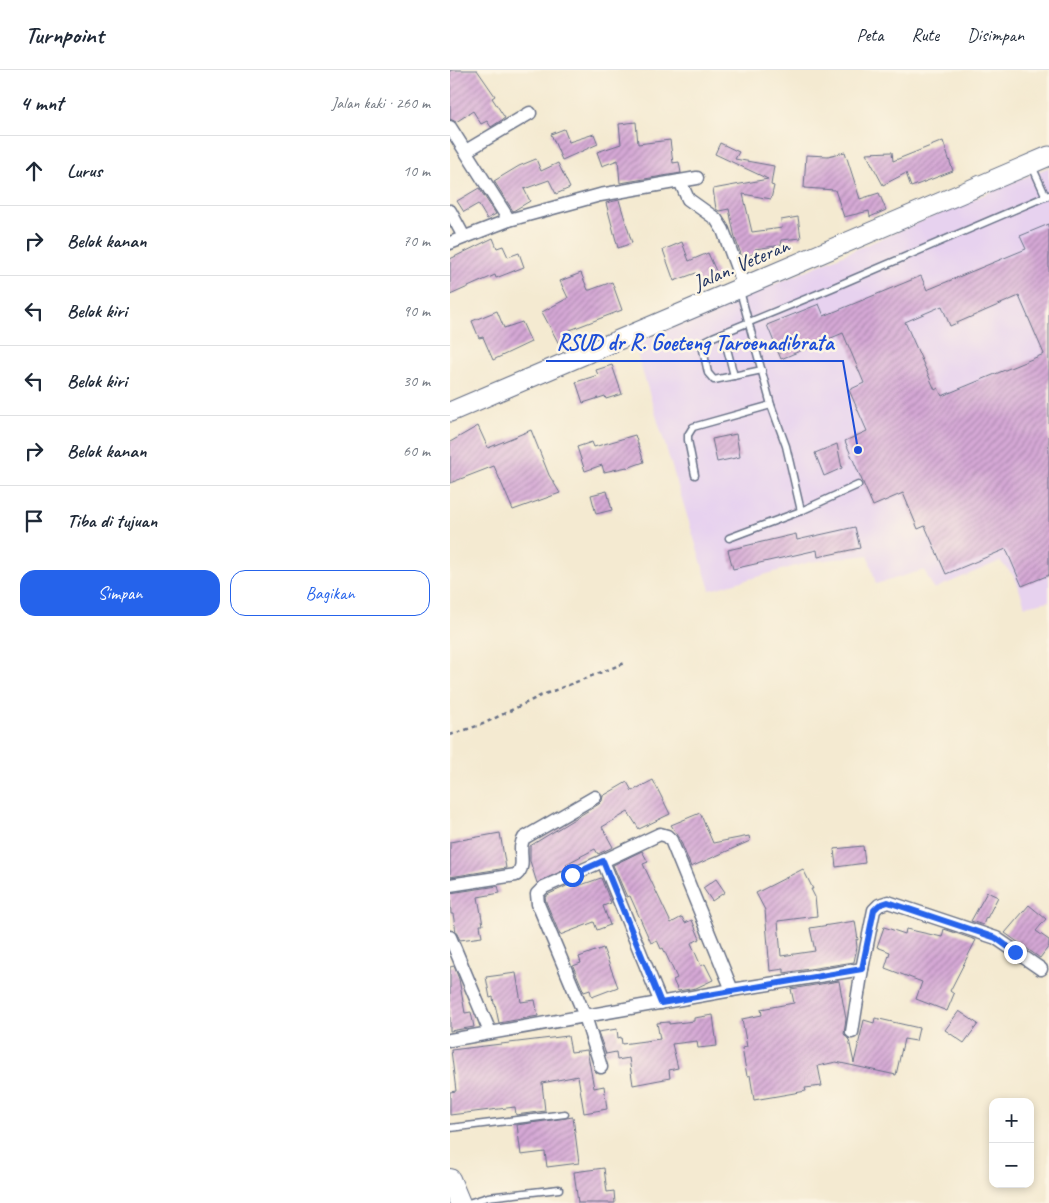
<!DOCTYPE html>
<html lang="id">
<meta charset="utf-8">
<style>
:root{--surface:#fff;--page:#f2f2f3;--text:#1f2937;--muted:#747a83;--line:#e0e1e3;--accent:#2563eb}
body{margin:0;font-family:Caveat,sans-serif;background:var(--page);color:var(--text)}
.controls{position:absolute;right:15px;bottom:15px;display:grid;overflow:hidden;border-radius:10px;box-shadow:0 2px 8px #0003}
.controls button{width:45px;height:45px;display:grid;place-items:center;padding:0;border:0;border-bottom:1px solid var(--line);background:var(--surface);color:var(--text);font:25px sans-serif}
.stop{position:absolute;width:15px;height:15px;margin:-11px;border:4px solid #2563eb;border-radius:50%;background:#fff}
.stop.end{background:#2563eb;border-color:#fff;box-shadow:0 1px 5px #0008}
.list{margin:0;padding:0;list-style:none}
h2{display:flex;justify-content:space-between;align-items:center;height:65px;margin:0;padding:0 20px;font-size:21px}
h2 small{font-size:16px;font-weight:400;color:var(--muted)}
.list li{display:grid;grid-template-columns:32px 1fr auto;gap:15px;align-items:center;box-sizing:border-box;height:70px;padding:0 20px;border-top:1px solid var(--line)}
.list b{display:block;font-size:19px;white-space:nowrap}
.list em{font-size:16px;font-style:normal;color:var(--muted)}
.actions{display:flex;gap:10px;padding:15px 20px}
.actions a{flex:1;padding:11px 0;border:1px solid var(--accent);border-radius:15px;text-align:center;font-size:18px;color:var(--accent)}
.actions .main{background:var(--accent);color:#fff}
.icon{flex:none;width:28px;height:28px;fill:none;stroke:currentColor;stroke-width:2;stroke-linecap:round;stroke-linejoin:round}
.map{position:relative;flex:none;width:599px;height:1133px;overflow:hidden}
header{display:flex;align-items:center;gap:30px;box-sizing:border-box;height:70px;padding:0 25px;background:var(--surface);border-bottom:1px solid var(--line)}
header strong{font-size:24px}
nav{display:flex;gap:28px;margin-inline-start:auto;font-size:18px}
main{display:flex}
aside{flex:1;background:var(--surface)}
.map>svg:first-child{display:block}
.built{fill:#e7d2ef}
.building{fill:url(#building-hatch);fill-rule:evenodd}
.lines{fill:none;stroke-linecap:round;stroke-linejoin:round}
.lane-casing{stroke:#677086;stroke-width:9}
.street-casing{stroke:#677086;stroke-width:15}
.secondary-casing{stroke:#677086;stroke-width:21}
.primary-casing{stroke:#677086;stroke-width:22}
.path{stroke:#677086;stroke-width:2.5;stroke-dasharray:4 4;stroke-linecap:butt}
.lane{stroke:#fff;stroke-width:6}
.street{stroke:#fff;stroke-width:12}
.secondary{stroke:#fff;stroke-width:19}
.primary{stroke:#fff;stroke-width:20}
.route{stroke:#2563eb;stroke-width:6}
.labels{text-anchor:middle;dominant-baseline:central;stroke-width:5;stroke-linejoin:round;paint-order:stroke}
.street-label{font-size:21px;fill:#1b2f5e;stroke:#fcf5e5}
.leader{fill:none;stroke:#1d4ed8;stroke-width:2}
.callout-dot{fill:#1d4ed8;stroke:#fcf5e5;stroke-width:2}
.callout-label{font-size:22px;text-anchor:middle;font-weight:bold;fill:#1d4ed8;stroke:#fcf5e5;stroke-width:5;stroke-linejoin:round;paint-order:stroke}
</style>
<header>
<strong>Turnpoint</strong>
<nav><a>Peta</a><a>Rute</a><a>Disimpan</a></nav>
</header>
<main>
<aside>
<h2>4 mnt<small>Jalan kaki · 260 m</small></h2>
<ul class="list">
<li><svg class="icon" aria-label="ahead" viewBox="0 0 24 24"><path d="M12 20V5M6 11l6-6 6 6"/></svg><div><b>Lurus</b></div><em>10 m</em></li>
<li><svg class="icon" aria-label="right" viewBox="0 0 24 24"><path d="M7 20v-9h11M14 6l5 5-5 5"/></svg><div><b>Belok kanan</b></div><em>70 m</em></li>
<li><svg class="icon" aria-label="left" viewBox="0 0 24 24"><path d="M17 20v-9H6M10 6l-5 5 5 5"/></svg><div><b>Belok kiri</b></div><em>90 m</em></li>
<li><svg class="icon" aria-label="left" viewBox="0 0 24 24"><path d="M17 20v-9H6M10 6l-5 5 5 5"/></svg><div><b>Belok kiri</b></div><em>30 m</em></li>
<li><svg class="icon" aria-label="right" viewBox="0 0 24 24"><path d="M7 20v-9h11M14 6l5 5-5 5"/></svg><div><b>Belok kanan</b></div><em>60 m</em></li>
<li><svg class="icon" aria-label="arrive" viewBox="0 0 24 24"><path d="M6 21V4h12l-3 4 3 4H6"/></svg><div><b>Tiba di tujuan</b></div></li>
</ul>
<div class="actions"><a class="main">Simpan</a><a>Bagikan</a></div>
</aside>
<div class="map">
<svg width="599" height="1133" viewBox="0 0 599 1133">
<defs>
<pattern id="building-hatch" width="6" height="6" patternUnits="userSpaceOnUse" patternTransform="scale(1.25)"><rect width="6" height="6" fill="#d5a8d5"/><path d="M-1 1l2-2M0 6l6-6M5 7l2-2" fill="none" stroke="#ac89b0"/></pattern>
</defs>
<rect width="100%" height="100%" fill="#fcf5e5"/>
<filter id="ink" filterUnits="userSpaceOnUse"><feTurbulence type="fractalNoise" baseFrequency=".02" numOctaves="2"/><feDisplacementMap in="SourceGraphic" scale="10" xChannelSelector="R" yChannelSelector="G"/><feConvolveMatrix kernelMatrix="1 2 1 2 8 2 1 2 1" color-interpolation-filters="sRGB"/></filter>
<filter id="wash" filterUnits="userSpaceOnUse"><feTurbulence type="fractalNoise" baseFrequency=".0096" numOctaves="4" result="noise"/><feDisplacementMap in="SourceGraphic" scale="20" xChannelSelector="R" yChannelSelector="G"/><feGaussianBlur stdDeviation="1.12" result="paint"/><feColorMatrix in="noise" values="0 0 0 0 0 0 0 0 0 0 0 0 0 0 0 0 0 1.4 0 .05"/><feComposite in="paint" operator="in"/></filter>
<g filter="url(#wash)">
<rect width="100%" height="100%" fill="#f4ead1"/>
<polygon class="built" points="599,97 599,531 575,536 565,507 550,491 484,519 474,500 426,514 418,485 360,492 260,520 184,274"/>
<g id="blocks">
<g class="building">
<polygon points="0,0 27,0 45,26 42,28 55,48 41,57 37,51 31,54 23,41 6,52 0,49"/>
<polygon points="186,52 188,74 220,70 223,93 229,92 231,103 170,113 168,90 152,96 147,82 171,74 169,54"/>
<polygon points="114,59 119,72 144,64 148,74 112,90 101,64"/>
<polygon points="493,71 503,101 461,117 456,103 433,115 416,83 442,82 443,91"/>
<polygon points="270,73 289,82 285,89 324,96 321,115 324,116 321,129 293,124 302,162 332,158 331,150 348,147 351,168 331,170 332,175 305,179 306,184 292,187 285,168 279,139 269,141 266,139 263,119 318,109 265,84"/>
<polygon points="395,82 410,129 429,123 436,140 420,147 419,141 394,147 385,120 354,118 356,85 378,86"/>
<polygon points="86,89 91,101 108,93 120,118 106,124 99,110 74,119 80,131 63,141 44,111 69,96"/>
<polygon points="29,118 46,144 37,149 28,134 14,142 7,131"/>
<polygon points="169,130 182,173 168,178 156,133"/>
<path d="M599,154V505L572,516L556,479L496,504L475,456L468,459L453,423L423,436L395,371L417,361L399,320L414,313L393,263L331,289L317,255L369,234L374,246L471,206L477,220L576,179L570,166ZM569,226L594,284L492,326L488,318L485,320L455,252L492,236L500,256Z"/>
<polygon points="43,168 47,178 53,176 58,187 69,183 74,197 46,208 45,205 0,225 0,189"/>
<polygon points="232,172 239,191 258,183 270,210 252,217 246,203 224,211 213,180"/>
<polygon points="131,203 138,220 140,220 162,212 172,240 120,260 124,267 109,274 92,242 118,228 110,211"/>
<polygon points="47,241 54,258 72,252 81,272 43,290 33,267 29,268 22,251"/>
<polygon points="162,295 172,324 156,329 155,326 133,333 126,312 148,305 146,300"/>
<polygon points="28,356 38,378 81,360 99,405 110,423 63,440 44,396 0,413 0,372"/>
<polygon points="286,364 290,387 267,392 262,369"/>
<polygon points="185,365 194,392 177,398 177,397 154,402 152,395 135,401 127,377 142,372 144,377"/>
<polygon points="387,374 392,398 374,406 365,383"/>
<polygon points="157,421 162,440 146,444 141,425"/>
<polygon points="405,457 410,478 368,487 367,480 283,499 278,480 346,464 347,470"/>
<polygon points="203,710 220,744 189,759 178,742 152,757 163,777 148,784 145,779 116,794 118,798 87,813 80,791 80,776 149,734 152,731 153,726 177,712 182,721"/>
<polygon points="250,743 263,773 299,766 300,771 241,797 229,767 221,755"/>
<polygon points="50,763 56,798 0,807 0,772"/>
<polygon points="413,776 415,793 386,797 384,779"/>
<polygon points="192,781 198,792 193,794 221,853 232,847 235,853 242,850 250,869 241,873 251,896 255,894 263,910 246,918 228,921 223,910 227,908 213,878 211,879 207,870 201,873 180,826 177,827 163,795"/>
<polygon points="353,799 363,819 361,819 365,827 367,846 328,851 331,886 365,881 360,858 405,851 408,870 406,869 407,877 404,892 334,903 334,899 320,901 315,840 306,823"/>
<polygon points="151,808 161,833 153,836 160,855 147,860 144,852 110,865 96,832 95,827 99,824 125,812 128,816"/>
<polygon points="266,809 275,822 262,831 253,818"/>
<polygon points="48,816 50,823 28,827 33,855 30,855 32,867 10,870 6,862 3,844 1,844 0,823"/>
<polygon points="537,822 548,827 537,848 536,847 533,855 521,851"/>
<polygon points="579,835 596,849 586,861 599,870 599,876 590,888 555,863"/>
<polygon points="434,857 455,864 456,859 492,867 494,859 526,870 500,921 504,924 497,941 466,929 472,912 435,898 440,882 427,877"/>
<polygon points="153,878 168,917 142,927 140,920 134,922 123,896 131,893 129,887"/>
<polygon points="4,896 9,909 15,943 21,942 24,957 0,961 0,897"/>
<polygon points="66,903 71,932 85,930 88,946 49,953 45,934 44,934 43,927 40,928 36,907"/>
<polygon points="389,911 396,949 394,964 399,970 404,993 414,950 424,953 425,948 469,958 466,971 454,969 446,1005 386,992 368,996 372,1016 355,1018 356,1021 304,1030 300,1005 297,1006 292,978 297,977 292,949 312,945 311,939 344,933 341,919"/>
<polygon points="509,941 528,954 514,973 495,960"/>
<polygon points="263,945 267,976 248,978 247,971 222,974 228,998 219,1000 220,1008 183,1015 179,988 167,990 166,982 156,984 148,962 167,959 168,968 171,967 172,974 210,969 207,953 219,952 219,954 244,951 244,948"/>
<polygon points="118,966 121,982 137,980 144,1018 154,1016 157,1039 134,1043 128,1006 92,1013 95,1041 66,1045 65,1037 0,1045 0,1022 6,1021 1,980"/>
<polygon points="123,1047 129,1093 97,1097 95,1082 71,1085 67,1055"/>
<polygon points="154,1098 157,1122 164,1121 165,1133 128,1133 124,1102"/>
</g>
</g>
</g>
<g filter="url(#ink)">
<use href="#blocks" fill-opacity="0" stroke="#677086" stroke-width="1"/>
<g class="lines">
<defs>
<g id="lane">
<polyline points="582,96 596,127"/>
<polyline points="290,221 321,335 336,376 351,441"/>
<polyline points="273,263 284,306"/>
<polyline points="312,300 264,310 258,303 252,275 255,271 263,267 382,218 599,125"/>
<polyline points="245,405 238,370 238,365 243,357 321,335"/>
<polyline points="279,468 351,441 408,415"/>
<polyline points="0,1058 115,1044"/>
<polyline points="18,1133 38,1127 109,1119"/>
</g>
<g id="street">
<polyline points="0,57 59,150"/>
<polyline points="16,81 80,43"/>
<polyline points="230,111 238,129 266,149 273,160 294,217"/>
<polyline points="0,141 14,167"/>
<polyline points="0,173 59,150 150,125 247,108"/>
<path d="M0,815L66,805C78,795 66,780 74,768L145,727"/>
<polyline points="0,867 40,962"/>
<polyline points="211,933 153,791 210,764 217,766 221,770 282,920"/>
<polyline points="402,962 412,899"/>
<polyline points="0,970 282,920 412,899 424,840 429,835 438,832 546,868 591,899"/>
<polyline points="151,997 135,946 88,834 87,824 94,817 153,791"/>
</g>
<polyline id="secondary" points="0,342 599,86"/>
<polyline id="primary" points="0,1109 10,1133"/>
</defs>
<use href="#lane" class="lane-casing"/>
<use href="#street" class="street-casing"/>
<use href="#secondary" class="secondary-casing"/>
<use href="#primary" class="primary-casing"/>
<polyline class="path" points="0,665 33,654 90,626 175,593"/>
<use href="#lane" class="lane"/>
<use href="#street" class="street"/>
<use href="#secondary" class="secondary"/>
<use href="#primary" class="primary"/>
</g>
</g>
<g class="lines" filter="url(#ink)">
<polyline class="route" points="122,805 153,791 211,933 412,899 424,840 429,835 438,832 546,868 565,882"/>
</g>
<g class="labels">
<g class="street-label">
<text transform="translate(291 194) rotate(-23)">Jalan. Veteran</text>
</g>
</g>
<path class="leader" d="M408 380L393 291H96"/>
<circle class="callout-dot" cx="408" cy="380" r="5"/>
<g class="callout-label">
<text x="245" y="280">RSUD dr R. Goeteng Taroenadibrata</text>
</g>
</svg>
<div class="controls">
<button>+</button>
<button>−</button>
</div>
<div class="stop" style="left:122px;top:805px"></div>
<div class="stop end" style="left:565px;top:882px"></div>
</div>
</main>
